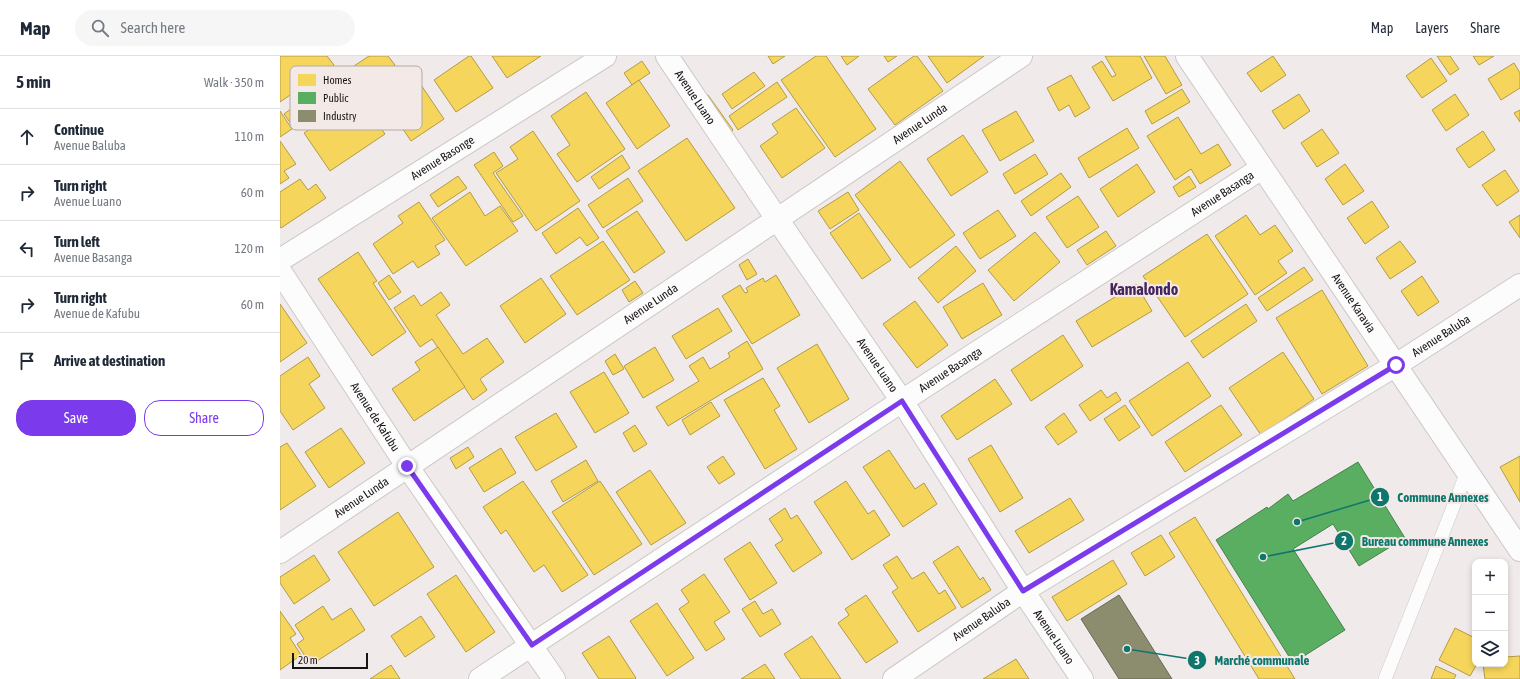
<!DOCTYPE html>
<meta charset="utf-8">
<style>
:root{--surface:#fff;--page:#f6f6f7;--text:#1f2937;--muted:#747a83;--line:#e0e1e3;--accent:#7c3aed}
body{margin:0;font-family:"Asap Condensed",sans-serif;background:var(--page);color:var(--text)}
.controls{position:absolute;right:12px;bottom:12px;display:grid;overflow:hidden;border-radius:8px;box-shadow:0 2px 6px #0003}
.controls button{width:36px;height:36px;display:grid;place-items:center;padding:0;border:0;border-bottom:1px solid var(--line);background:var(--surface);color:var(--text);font:20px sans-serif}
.scale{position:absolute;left:12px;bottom:10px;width:76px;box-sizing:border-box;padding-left:4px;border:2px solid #181514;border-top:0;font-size:11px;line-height:14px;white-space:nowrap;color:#181514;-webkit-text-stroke:3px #f3eae7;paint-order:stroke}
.stop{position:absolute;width:12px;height:12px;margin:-9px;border:3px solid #7c3aed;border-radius:50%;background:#fff}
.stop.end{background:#7c3aed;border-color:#fff;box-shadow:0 1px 4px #0008}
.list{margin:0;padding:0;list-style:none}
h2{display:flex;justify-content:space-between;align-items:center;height:52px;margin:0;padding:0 16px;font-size:17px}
h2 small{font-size:13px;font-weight:400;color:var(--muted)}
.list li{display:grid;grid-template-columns:26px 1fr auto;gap:12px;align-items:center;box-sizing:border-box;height:56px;padding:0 16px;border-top:1px solid var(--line)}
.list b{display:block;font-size:15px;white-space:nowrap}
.list p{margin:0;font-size:13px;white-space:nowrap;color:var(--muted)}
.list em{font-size:13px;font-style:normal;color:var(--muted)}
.actions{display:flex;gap:8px;padding:12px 16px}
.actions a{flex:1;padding:9px 0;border:1px solid var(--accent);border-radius:16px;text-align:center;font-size:14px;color:var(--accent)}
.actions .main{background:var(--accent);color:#fff}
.icon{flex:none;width:22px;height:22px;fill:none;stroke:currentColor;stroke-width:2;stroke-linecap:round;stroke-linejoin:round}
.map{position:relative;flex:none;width:1240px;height:623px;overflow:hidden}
header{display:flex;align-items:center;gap:24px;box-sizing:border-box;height:56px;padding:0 20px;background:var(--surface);border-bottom:1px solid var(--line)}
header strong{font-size:19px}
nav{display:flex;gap:22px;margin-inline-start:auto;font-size:14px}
.search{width:280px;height:36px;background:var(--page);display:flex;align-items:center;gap:10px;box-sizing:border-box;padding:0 14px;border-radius:22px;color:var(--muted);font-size:15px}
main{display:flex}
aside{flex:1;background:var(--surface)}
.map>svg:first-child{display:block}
.homes{fill:#f6d55c;stroke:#b39b46}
.public{fill:#5aae61;stroke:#46804a}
.industry{fill:#8c8c6e;stroke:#696853}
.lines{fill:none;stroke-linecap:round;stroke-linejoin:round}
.service-casing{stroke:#ccc8c7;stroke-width:14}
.minor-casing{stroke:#ccc8c7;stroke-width:24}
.tertiary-casing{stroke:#ccc8c7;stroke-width:24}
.service{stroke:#fdfcfc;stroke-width:13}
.minor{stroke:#fdfcfc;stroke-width:22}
.tertiary{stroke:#fdfcfc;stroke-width:22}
.route{stroke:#7c3aed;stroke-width:5}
.labels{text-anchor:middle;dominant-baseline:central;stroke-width:4;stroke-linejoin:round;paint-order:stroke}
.street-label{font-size:12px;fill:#181514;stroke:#f3eae7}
.district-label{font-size:16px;font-weight:bold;fill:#45255d;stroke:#f3eae7}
.key{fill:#f3eae7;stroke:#b1aaa8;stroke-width:1}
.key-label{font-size:11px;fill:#181514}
.leader{fill:none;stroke:#0f766e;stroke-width:1.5}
.callout-dot{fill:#0f766e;stroke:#f3eae7;stroke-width:1.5}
.mark-label{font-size:12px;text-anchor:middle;font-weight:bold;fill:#fff}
.callout-label{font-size:13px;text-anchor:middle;font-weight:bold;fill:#0f766e;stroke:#f3eae7;stroke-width:4;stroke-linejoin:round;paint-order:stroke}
</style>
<header>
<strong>Map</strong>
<div class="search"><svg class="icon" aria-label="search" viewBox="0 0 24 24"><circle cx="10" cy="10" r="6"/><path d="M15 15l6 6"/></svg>Search here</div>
<nav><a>Map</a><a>Layers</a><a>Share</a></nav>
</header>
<main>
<aside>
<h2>5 min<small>Walk · 350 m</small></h2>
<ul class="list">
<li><svg class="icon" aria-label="ahead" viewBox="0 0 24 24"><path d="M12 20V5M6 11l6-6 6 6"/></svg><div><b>Continue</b><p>Avenue Baluba</p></div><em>110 m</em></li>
<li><svg class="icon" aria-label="right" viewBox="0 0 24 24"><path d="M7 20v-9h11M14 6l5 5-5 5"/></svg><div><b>Turn right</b><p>Avenue Luano</p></div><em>60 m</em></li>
<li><svg class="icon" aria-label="left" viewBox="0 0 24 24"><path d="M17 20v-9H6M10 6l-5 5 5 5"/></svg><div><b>Turn left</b><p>Avenue Basanga</p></div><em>120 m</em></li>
<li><svg class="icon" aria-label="right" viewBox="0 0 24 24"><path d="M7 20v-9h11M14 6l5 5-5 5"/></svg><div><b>Turn right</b><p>Avenue de Kafubu</p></div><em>60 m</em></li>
<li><svg class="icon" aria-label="arrive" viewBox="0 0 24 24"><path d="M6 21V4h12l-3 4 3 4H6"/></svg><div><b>Arrive at destination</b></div></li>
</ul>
<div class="actions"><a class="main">Save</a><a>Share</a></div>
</aside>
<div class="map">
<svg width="1240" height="623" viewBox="0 0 1240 623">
<rect width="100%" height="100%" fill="#f0ebea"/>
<g class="homes">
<polygon points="0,0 47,0 54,9 0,46"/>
<polygon points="89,0 108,0 115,9 86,28 74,10"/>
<polygon points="189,0 191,0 213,32 176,56 154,24"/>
<polygon points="212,0 261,0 227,22"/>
<polygon points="488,0 505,0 493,8"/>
<polygon points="536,0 546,0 596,73 555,101 501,24"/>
<polygon points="561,0 579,0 567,9"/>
<polygon points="604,0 617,0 608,6"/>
<polygon points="634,0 637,0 663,35 615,69 588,33"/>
<polygon points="648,0 704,0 667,27"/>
<polygon points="825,0 860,0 872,22 833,45 812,11 822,5 832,21 836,19"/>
<polygon points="864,0 885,0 902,29 886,38"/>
<polygon points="993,0 1006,19 981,36 967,17"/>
<polygon points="1157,0 1170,0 1179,13 1170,19"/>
<polygon points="1193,0 1214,0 1199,9"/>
<polygon points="1151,2 1167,25 1142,42 1126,20"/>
<polygon points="362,5 370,17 352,29 344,17"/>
<polygon points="1234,7 1240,17 1240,32 1221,44 1208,23"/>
<polygon points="58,14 71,34 14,72 4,58 19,47 15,42"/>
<polygon points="474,16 485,30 452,53 442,38"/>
<polygon points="791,19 810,52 795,61 789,49 779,55 767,32"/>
<polygon points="137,23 164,63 131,85 104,45"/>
<polygon points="359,24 390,70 357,93 326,47"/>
<polygon points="497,26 507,41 458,74 449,60"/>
<polygon points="902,33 910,46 872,68 865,55"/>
<polygon points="306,36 345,93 297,126 277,98 290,89 271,60"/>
<polygon points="1019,38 1030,55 1004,73 992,55"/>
<polygon points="1175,38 1189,59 1166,75 1152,54"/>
<polygon points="428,39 453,74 442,81 418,46"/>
<polygon points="79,40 105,78 50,115 24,77"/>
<polygon points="516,52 545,92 502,122 480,90 498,77 492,68"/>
<polygon points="1240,54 1240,66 1234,57"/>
<polygon points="0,55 12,73 0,81"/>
<polygon points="736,55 754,85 720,105 702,74"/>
<polygon points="898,61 921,98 938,88 951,109 920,128 911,113 895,124 867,80"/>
<polygon points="847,72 859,92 809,122 798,102"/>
<polygon points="1042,73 1059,97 1037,111 1021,87"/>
<polygon points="253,75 300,145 256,175 216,117 238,103 230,91"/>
<polygon points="1203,75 1215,94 1189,112 1176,93"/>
<polygon points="683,79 708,116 671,140 647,103"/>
<polygon points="407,82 455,152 406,185 358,115"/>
<polygon points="0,85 16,108 4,115 9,122 0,128"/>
<polygon points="214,96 223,110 213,117 243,160 233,166 194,109"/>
<polygon points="755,98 768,118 735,138 723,118"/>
<polygon points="342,99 350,112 319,133 311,121"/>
<polygon points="620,105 675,179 630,212 575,139"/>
<polygon points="857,108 875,136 838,161 820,133"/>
<polygon points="1065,108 1084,135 1063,149 1045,123"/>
<polygon points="1225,114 1239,135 1217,150 1202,129"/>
<polygon points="781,117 791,131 751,160 741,145"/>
<polygon points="178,120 187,132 158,151 150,139"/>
<polygon points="909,120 916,131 899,141 893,131"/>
<polygon points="348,122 363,145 323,172 308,149"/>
<polygon points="20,123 28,134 36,128 46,142 1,172 0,171 0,136"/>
<polygon points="190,136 205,160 220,150 238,175 186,210 152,162"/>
<polygon points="568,136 579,154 550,173 538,155"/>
<polygon points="798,140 819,171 787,192 766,161"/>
<polygon points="1092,145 1109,171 1085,188 1067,162"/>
<polygon points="139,146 165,184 155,190 160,198 138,212 133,205 113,218 93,188 123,167 118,160"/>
<polygon points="298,152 319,182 307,190 300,181 276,198 262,177"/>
<polygon points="718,154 736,180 700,203 683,177"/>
<polygon points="357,155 385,196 354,217 326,175"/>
<polygon points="579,157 611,204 582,223 550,177"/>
<polygon points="966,159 980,179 995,169 1013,195 998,205 1007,217 975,239 935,180"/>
<polygon points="1240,159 1240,182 1229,166"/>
<polygon points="826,175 836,190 807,209 797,194"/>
<polygon points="755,176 780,206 734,245 708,214"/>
<polygon points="927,178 968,238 905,281 863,220"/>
<polygon points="323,185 350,224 297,259 270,220"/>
<polygon points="1120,185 1136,206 1110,223 1096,202"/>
<polygon points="676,190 696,215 658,247 638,222"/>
<polygon points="78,196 97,225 93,227 126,276 92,300 38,223"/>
<polygon points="468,203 477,218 467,224 459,209"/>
<polygon points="1024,211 1033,224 987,255 978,242"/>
<polygon points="109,219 121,236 109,244 98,227"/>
<polygon points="496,219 520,259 472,288 442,240 460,229 465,237 468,236 466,232 483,222 485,226"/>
<polygon points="1142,220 1159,246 1138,260 1121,235"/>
<polygon points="261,222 286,258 245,287 220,250"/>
<polygon points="355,225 363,237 349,246 342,234"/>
<polygon points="703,227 722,259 682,283 663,251"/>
<polygon points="856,228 872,255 812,291 796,265"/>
<polygon points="1042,234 1088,310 1042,338 996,262"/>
<polygon points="161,236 170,249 156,259 183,298 207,282 224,306 200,323 207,334 193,344 152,283 140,291 114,252 134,239 141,250"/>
<polygon points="635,245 668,289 637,312 603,268"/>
<polygon points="0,248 27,287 0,306"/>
<polygon points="966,248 977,265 923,302 911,285"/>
<polygon points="438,252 452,275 406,303 392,280"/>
<polygon points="783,279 803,310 751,345 731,314"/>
<polygon points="467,285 483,313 388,370 376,351 419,325 409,310 423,301 430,313 450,301 448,297"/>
<polygon points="537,288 569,343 529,367 497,312"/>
<polygon points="158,291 185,331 134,365 112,333 140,314 135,306"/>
<polygon points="375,291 394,324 363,342 344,310"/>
<polygon points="1003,296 1034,343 981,379 949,332"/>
<polygon points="335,298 344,313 333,319 325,305"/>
<polygon points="28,301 40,320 29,328 45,352 13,374 0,355 0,320"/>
<polygon points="908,306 931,340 872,380 849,345"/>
<polygon points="324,316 349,357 315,377 290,336"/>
<polygon points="483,322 500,350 494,354 517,393 485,413 444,344"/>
<polygon points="715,323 732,348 677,384 661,360"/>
<polygon points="821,334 827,342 836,336 841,344 810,365 799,349"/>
<polygon points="431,346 440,360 410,379 402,364"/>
<polygon points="845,349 860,371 839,385 824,363"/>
<polygon points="941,349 962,379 905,416 885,386"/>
<polygon points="276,357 297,391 256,415 235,381"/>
<polygon points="784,357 797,376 778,389 765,371"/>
<polygon points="355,369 367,388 354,396 343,377"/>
<polygon points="61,372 85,407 49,432 25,396"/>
<polygon points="7,387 36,430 0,454 0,391"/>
<polygon points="711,389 743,442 720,456 688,403"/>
<polygon points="188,391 194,401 176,413 170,402"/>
<polygon points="221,392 236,417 204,436 189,412"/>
<polygon points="609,394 635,433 644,427 657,448 623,471 583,411"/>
<polygon points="443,400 455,418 439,428 427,411"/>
<polygon points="1240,400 1240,446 1220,411"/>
<polygon points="306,404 318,425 283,446 271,425"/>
<polygon points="370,414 406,467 371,489 336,436"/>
<polygon points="243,425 308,519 282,536 264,509 254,516 226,474 221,478 203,451"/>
<polygon points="320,425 362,488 314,519 272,456"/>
<polygon points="566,425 588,458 594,454 610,479 572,504 534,446"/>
<polygon points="790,442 804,464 749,497 735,475"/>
<polygon points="505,452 511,463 517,459 542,497 513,516 495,489 503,484 489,463"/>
<polygon points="118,456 154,511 94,550 58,496"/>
<polygon points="915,461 1015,623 979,623 889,477"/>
<polygon points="881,479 895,501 865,520 851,497"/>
<polygon points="470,486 497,527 470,544 444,503"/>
<polygon points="678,490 700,524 703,521 711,534 682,552 653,506"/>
<polygon points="34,499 50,524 14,548 0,527 0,521"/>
<polygon points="617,500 632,523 644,516 659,538 665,534 676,552 638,576 612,536 618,532 603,509"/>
<polygon points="833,504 847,528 787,565 772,541"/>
<polygon points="424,518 450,556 434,566 445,583 426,595 399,553 409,546 401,534"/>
<polygon points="176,519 215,576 186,596 147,538"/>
<polygon points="586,539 618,586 586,607 558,567 569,559 565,553"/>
<polygon points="475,545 483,558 492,553 501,568 480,581 462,553"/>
<polygon points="377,547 414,602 387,620 350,565"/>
<polygon points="43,550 52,564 71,552 85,574 31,609 17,588 24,583 15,569"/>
<polygon points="0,555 16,578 10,582 21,599 0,614"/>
<polygon points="141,560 155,581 125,601 111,580"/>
<polygon points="1175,572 1195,582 1195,608 1197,608 1190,620 1159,604"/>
<polygon points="329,580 356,622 355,623 319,623 302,597"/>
<polygon points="532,580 561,623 521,623 504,598"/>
<polygon points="1240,600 1240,623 1205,623 1203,608 1225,608 1225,601"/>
<polygon points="736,603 749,623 703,623"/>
<polygon points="485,608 495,623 461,623"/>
<polygon points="111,609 120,623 90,623"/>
<polygon points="1156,610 1176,619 1174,623 1151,623"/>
</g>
<polygon class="public" points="1078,406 1125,482 1079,510 1053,468 1013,493 1065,574 1013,607 936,484 987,451 988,453 1008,438 1013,445"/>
<polygon class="industry" points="839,539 892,623 839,623 801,563"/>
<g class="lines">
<defs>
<polyline id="service" points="1105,623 1187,416"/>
<g id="minor">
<path id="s1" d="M387,0L497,163L622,345L743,535L802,623"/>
<path id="s2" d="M0,204L325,0"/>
<path id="s3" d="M0,215L127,410L274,623"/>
<path id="s4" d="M0,496L741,0"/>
<path id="s5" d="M200,623L622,345L982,112"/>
<path id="s6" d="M614,623L743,535L1116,309L1240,229"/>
</g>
<g id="tertiary">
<path id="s7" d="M907,0L1240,494"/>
</g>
</defs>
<use href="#service" class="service-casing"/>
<use href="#minor" class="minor-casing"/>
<use href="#tertiary" class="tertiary-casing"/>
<use href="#service" class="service"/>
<use href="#minor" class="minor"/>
<use href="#tertiary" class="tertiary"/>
</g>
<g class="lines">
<polyline class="route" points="127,410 252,589 622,345 743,535 1116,309"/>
</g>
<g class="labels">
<g class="street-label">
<text stroke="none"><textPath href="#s1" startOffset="50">Avenue Luano</textPath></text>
<text stroke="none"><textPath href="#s4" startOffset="770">Avenue Lunda</textPath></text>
<text stroke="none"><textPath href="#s2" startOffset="192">Avenue Basonge</textPath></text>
<text stroke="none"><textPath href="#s5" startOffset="887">Avenue Basanga</textPath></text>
<text stroke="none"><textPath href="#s4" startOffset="446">Avenue Lunda</textPath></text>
<text stroke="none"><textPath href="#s7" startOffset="298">Avenue Karavia</textPath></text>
<text stroke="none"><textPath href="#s6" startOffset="646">Avenue Baluba</textPath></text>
<text stroke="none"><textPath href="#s1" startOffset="374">Avenue Luano</textPath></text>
<text stroke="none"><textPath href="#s5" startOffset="563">Avenue Basanga</textPath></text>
<text stroke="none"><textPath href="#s3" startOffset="174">Avenue de Kafubu</textPath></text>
<text stroke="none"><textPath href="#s4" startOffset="98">Avenue Lunda</textPath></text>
<text stroke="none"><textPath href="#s6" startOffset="106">Avenue Baluba</textPath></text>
<text stroke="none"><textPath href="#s1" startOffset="698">Avenue Luano</textPath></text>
</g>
<g class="district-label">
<text x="864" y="233">Kamalondo</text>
</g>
</g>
<rect x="10" y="10" width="132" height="64" rx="6" class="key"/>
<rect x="18" y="18" width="18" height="12" fill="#f6d55c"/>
<rect x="18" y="36" width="18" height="12" fill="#5aae61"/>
<rect x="18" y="54" width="18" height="12" fill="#8c8c6e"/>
<g class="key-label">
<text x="43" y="28">Homes</text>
<text x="43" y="46">Public</text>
<text x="43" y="64">Industry</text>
</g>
<path class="leader" d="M1017 466L1100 441M983 501L1064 485M847 593L917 604"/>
<g class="callout-dot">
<circle cx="1017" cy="466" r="4"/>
<circle cx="983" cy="501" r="4"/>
<circle cx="847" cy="593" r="4"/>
<circle cx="1100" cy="441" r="10"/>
<circle cx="1064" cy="485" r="10"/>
<circle cx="917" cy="604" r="10"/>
</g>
<g class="mark-label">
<text x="1100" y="445">1</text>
<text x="1064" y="489">2</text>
<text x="917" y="609">3</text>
</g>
<g class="callout-label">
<text x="1163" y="446">Commune Annexes</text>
<text x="1145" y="490">Bureau commune Annexes</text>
<text x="982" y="609">Marché communale</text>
</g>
</svg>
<div class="controls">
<button>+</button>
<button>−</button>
<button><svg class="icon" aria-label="layers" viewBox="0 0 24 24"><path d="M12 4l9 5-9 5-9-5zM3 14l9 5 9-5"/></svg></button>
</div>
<div class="scale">20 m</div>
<div class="stop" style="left:1116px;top:309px"></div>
<div class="stop end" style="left:127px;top:410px"></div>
</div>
</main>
